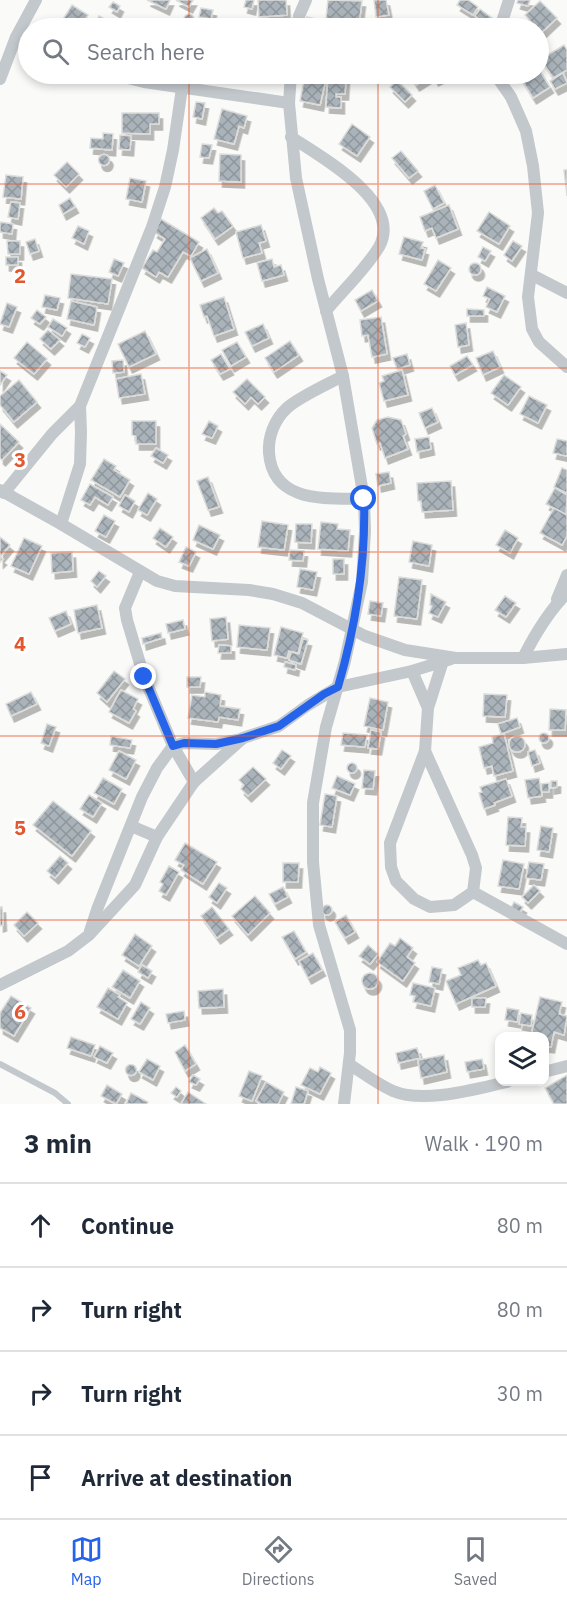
<!DOCTYPE html>
<meta charset="utf-8">
<style>
:root{--surface:#fff;--page:#f2f2f3;--text:#1f2937;--muted:#747a83;--line:#e0e1e3;--accent:#2563eb}
body{margin:0;font-family:"IBM Plex Sans",sans-serif;background:var(--page);color:var(--text)}
.controls{position:absolute;right:18px;bottom:18px;display:grid;overflow:hidden;border-radius:12px;box-shadow:0 3px 9px #0003}
.controls button{width:54px;height:54px;display:grid;place-items:center;padding:0;border:0;border-bottom:2px solid var(--line);background:var(--surface);color:var(--text);font:30px sans-serif}
.stop{position:absolute;width:18px;height:18px;margin:-14px;border:4px solid #2563eb;border-radius:50%;background:#fff}
.stop.end{background:#2563eb;border-color:#fff;box-shadow:0 2px 6px #0008}
.list{margin:0;padding:0;list-style:none}
h2{display:flex;justify-content:space-between;align-items:center;height:78px;margin:0;padding:0 24px;font-size:26px}
h2 small{font-size:20px;font-weight:400;color:var(--muted)}
.list li{display:grid;grid-template-columns:39px 1fr auto;gap:18px;align-items:center;box-sizing:border-box;height:84px;padding:0 24px;border-top:2px solid var(--line)}
.list b{display:block;font-size:22px;white-space:nowrap}
.list em{font-size:20px;font-style:normal;color:var(--muted)}
.icon{flex:none;width:33px;height:33px;fill:none;stroke:currentColor;stroke-width:2;stroke-linecap:round;stroke-linejoin:round}
.map{position:relative;flex:none;width:567px;height:1104px;overflow:hidden}
.search{position:absolute;background:var(--surface);box-shadow:0 3px 9px #0003;left:18px;right:18px;top:18px;height:66px;display:flex;align-items:center;gap:15px;box-sizing:border-box;padding:0 21px;border-radius:33px;color:var(--muted);font-size:22px}
.sheet{height:414px;background:var(--surface)}
nav{display:flex;justify-content:space-around;align-items:center;box-sizing:border-box;height:84px;border-top:2px solid var(--line);background:var(--surface);font-size:16px;color:var(--muted)}
nav a{display:grid;justify-items:center;gap:3px}
nav .on{color:var(--accent)}
.map>svg:first-child{display:block}
.building{fill:url(#building-cross-hatch);stroke:#dcdcda;stroke-width:1.5;filter:url(#shadow)}
.lines{fill:none;stroke-linecap:round;stroke-linejoin:round}
.lane{stroke:#c3c8cc;stroke-width:6}
.street{stroke:#c3c8cc;stroke-width:12}
.route{stroke:#2563eb;stroke-width:8}
.grid{fill:none;stroke:#e4572e;stroke-width:1.5;stroke-opacity:0.55}
.grid-label{font-size:20px;text-anchor:middle;font-weight:bold;fill:#e4572e;stroke:#fff;stroke-width:6;stroke-linejoin:round;paint-order:stroke}
</style>
<div class="map">
<svg width="567" height="1104" viewBox="0 0 567 1104">
<defs>
<pattern id="building-cross-hatch" width="8" height="8" patternUnits="userSpaceOnUse" patternTransform="scale(1.5)"><rect width="8" height="8" fill="#aab3b9"/><path d="M0 0l8 8M0 8l8-8" fill="none" stroke="#8e969c"/></pattern>
<filter id="shadow"><feDropShadow dx="3.5" dy="6" stdDeviation="0" flood-color="#0004"/></filter>
</defs>
<rect width="100%" height="100%" fill="#fafaf8"/>
<g class="building">
<polygon points="147,0 170,0 166,9"/>
<polygon points="176,0 193,0 189,7"/>
<polygon points="246,0 254,0 252,9 244,7"/>
<polygon points="258,0 286,0 287,15 259,17"/>
<polygon points="328,0 362,1 359,24 349,23 348,28 325,28"/>
<polygon points="374,0 386,0 389,15 376,17"/>
<polygon points="460,0 468,0 478,7 473,15 457,5"/>
<polygon points="518,0 530,0 528,6 517,3"/>
<polygon points="540,1 557,18 541,33 525,15"/>
<polygon points="113,2 120,6 117,12 109,7"/>
<polygon points="72,5 88,15 80,28 61,28 58,27"/>
<polygon points="201,8 213,10 211,19 199,17"/>
<polygon points="480,9 492,18 487,25 475,16"/>
<circle cx="189" cy="19" r="5"/>
<polygon points="99,16 121,28 93,28"/>
<polygon points="307,17 316,19 314,28 304,28"/>
<polygon points="514,22 524,27 523,28 512,28"/>
<polygon points="564,45 567,50 567,70 553,78 541,59"/>
<polygon points="538,68 550,87 533,98 518,74 538,74"/>
<polygon points="563,73 567,83 555,89 550,81"/>
<polygon points="409,74 424,74 427,78 416,85"/>
<polygon points="432,74 445,74 445,75 435,80"/>
<polygon points="305,75 326,79 320,105 300,101"/>
<polygon points="328,76 346,77 345,94 336,94 336,97 341,97 341,108 326,107"/>
<polygon points="397,80 412,95 405,102 390,87"/>
<polygon points="196,102 205,103 202,119 193,117"/>
<polygon points="222,109 247,116 244,128 239,126 234,144 214,139"/>
<polygon points="122,113 159,113 159,124 150,124 150,134 122,133"/>
<polygon points="352,124 370,137 357,156 339,144"/>
<polygon points="103,133 113,134 112,150 90,148 91,138 103,139"/>
<polygon points="120,135 131,136 130,150 119,149"/>
<polygon points="202,144 212,145 209,158 200,157"/>
<polygon points="401,151 418,171 409,178 392,158"/>
<polygon points="220,154 241,155 241,182 219,181"/>
<circle cx="104" cy="160" r="5.5"/>
<polygon points="67,162 79,174 66,187 54,175"/>
<polygon points="564,170 567,170 567,196"/>
<polygon points="6,175 23,177 21,199 3,197"/>
<polygon points="130,178 146,181 142,202 126,199"/>
<polygon points="435,185 444,203 433,209 424,191"/>
<polygon points="70,198 75,207 63,214 59,205"/>
<polygon points="11,202 20,203 18,219 8,217"/>
<polygon points="449,205 458,229 436,238 432,228 425,231 420,217"/>
<polygon points="214,208 218,213 222,211 233,226 215,239 201,218"/>
<polygon points="489,212 510,226 499,244 477,231"/>
<polygon points="161,219 199,242 191,256 183,252 168,277 159,272 156,277 142,268 153,250 157,252 165,239 154,232"/>
<polygon points="0,222 13,224 12,234 0,232"/>
<polygon points="261,225 266,241 259,243 262,253 243,258 236,232"/>
<polygon points="78,226 89,231 84,244 72,238"/>
<polygon points="404,237 423,242 421,248 425,249 422,260 399,254"/>
<polygon points="35,239 39,251 30,254 26,242"/>
<polygon points="7,241 20,241 20,254 8,254"/>
<polygon points="513,241 522,246 512,261 504,255"/>
<polygon points="483,247 491,251 485,261 478,257"/>
<polygon points="207,249 218,273 201,281 190,258"/>
<rect x="6" y="257" width="12" height="8"/>
<polygon points="114,259 124,263 118,276 109,272"/>
<polygon points="272,259 274,267 281,265 284,275 262,281 257,263"/>
<polygon points="438,260 451,268 436,291 424,284"/>
<circle cx="475" cy="269" r="6"/>
<polygon points="71,274 112,279 108,304 68,298"/>
<polygon points="487,287 505,296 497,312 486,307 490,299 483,296"/>
<polygon points="372,290 378,301 361,311 355,300"/>
<polygon points="45,295 60,298 57,310 42,307"/>
<polygon points="224,297 234,329 214,336 207,316 204,317 200,305"/>
<polygon points="71,301 97,307 94,325 67,319"/>
<polygon points="7,303 17,307 9,327 0,324"/>
<polygon points="467,309 484,310 484,316 467,316"/>
<polygon points="37,310 46,317 40,324 31,318"/>
<polygon points="381,317 387,354 372,357 368,335 362,336 360,320"/>
<polygon points="53,319 67,328 62,336 48,327"/>
<polygon points="466,323 469,345 458,347 455,325"/>
<polygon points="263,324 269,338 252,346 245,332"/>
<polygon points="48,330 60,340 51,349 40,339"/>
<polygon points="145,331 156,354 129,367 118,344"/>
<polygon points="82,334 90,338 85,347 77,343"/>
<polygon points="290,341 299,355 274,372 265,358"/>
<polygon points="27,342 47,359 34,374 14,358"/>
<polygon points="237,342 246,357 231,366 222,350"/>
<polygon points="493,351 500,367 483,375 476,358"/>
<polygon points="221,354 230,369 220,374 211,360"/>
<polygon points="407,354 410,365 397,369 393,358"/>
<polygon points="467,356 473,365 455,375 450,366"/>
<polygon points="123,360 124,372 113,373 112,361"/>
<polygon points="402,370 408,395 384,401 379,383 384,381 382,376"/>
<polygon points="0,371 7,375 0,385"/>
<polygon points="141,374 145,394 119,398 116,379"/>
<polygon points="504,375 521,387 508,405 491,393"/>
<polygon points="247,379 265,397 258,404 251,397 245,404 233,392"/>
<polygon points="19,380 37,402 14,422 0,405 0,396"/>
<polygon points="529,396 547,405 538,423 520,414"/>
<polygon points="432,408 438,422 425,428 419,413"/>
<polygon points="388,417 401,420 406,434 403,436 408,449 385,458 380,443 377,444 372,428 377,420"/>
<polygon points="132,421 156,421 156,444 136,444 136,436 132,435"/>
<polygon points="209,421 218,426 212,438 202,434"/>
<polygon points="0,424 19,442 2,460 0,458"/>
<polygon points="429,437 431,449 417,452 415,439"/>
<polygon points="557,439 567,441 567,456 553,453"/>
<polygon points="156,448 168,455 163,463 151,456"/>
<polygon points="104,459 116,466 114,470 130,480 120,497 91,480"/>
<polygon points="562,468 567,470 567,493 554,487"/>
<polygon points="389,472 391,483 378,486 376,474"/>
<polygon points="208,477 219,507 208,510 197,481"/>
<polygon points="451,481 453,510 422,512 421,501 418,501 417,483"/>
<polygon points="90,484 113,497 108,505 95,497 90,505 81,500"/>
<polygon points="555,488 567,495 566,515 546,504"/>
<polygon points="148,493 157,499 147,515 138,510"/>
<polygon points="125,495 135,501 129,512 119,506"/>
<polygon points="554,508 567,515 567,536 562,545 540,533"/>
<polygon points="104,515 115,521 106,537 95,531"/>
<polygon points="262,521 288,525 284,550 258,547"/>
<polygon points="321,522 338,524 337,529 350,530 348,551 318,549"/>
<polygon points="296,524 312,524 311,543 295,542"/>
<polygon points="199,525 220,535 213,549 193,540"/>
<polygon points="160,528 173,537 166,547 153,538"/>
<polygon points="505,530 518,538 510,553 496,545"/>
<polygon points="0,537 10,545 0,557 3,559 0,562"/>
<polygon points="24,538 42,546 29,574 11,566"/>
<polygon points="413,541 432,545 429,566 409,562"/>
<polygon points="186,547 196,552 189,566 179,562"/>
<polygon points="290,550 304,551 303,561 289,560"/>
<polygon points="72,552 73,571 52,573 51,553"/>
<rect x="333" y="559" width="11" height="15"/>
<polygon points="300,569 317,572 313,590 297,587"/>
<polygon points="99,571 106,576 97,587 91,581"/>
<polygon points="399,577 422,580 417,619 394,616"/>
<polygon points="431,594 446,602 438,617 429,613 432,606 430,605"/>
<polygon points="505,596 516,603 506,617 495,610"/>
<polygon points="370,601 383,603 381,616 368,614"/>
<polygon points="97,605 102,628 78,633 74,610"/>
<polygon points="66,611 71,624 55,631 49,618"/>
<polygon points="226,617 228,639 212,641 210,619"/>
<polygon points="183,620 185,629 168,633 166,624"/>
<polygon points="239,625 270,628 267,650 237,647"/>
<polygon points="281,627 303,633 298,653 289,651 287,658 274,655"/>
<polygon points="161,633 162,638 143,644 142,638"/>
<polygon points="303,639 308,640 301,664 289,660 291,652 299,654"/>
<polygon points="219,645 231,646 231,653 218,653"/>
<polygon points="285,662 296,665 295,670 284,667"/>
<polygon points="114,671 125,679 107,702 97,693"/>
<polygon points="187,677 201,677 200,687 187,687"/>
<polygon points="121,690 138,699 133,709 136,711 129,723 109,712"/>
<polygon points="31,692 37,704 11,716 6,704"/>
<polygon points="205,692 221,695 220,706 240,709 238,720 219,717 218,722 188,718 192,695 205,697"/>
<polygon points="484,694 507,695 505,717 483,716"/>
<polygon points="370,698 388,702 383,730 364,726"/>
<polygon points="550,709 566,710 565,730 549,730"/>
<polygon points="517,718 520,727 501,734 498,724"/>
<polygon points="47,724 56,727 49,746 41,743"/>
<polygon points="371,730 381,732 378,749 368,748"/>
<circle cx="544" cy="738" r="5"/>
<polygon points="343,733 367,735 365,747 341,745"/>
<polygon points="504,734 513,771 494,776 492,766 484,768 479,747 493,743 492,737"/>
<polygon points="111,736 132,740 130,748 110,745"/>
<circle cx="517" cy="744" r="8"/>
<polygon points="282,750 291,756 281,769 273,763"/>
<polygon points="535,750 540,763 532,766 528,752"/>
<polygon points="119,751 136,760 126,779 109,770"/>
<circle cx="352" cy="768" r="5"/>
<polygon points="253,767 266,779 248,796 241,789 244,785 239,780"/>
<polygon points="364,770 375,771 373,789 362,788"/>
<polygon points="337,776 355,784 350,795 332,788"/>
<polygon points="103,778 122,789 114,804 94,793"/>
<polygon points="539,778 542,796 528,798 525,780"/>
<polygon points="506,779 512,796 494,803 495,805 484,809 479,793 482,792 480,787"/>
<polygon points="551,781 557,781 557,787 551,788"/>
<polygon points="549,783 549,792 542,792 541,784"/>
<polygon points="325,794 337,796 332,827 320,825"/>
<polygon points="89,795 102,803 93,817 80,809"/>
<polygon points="53,801 91,831 72,856 33,825"/>
<polygon points="508,817 522,818 521,827 526,827 525,846 506,845"/>
<polygon points="541,826 553,828 549,852 537,850"/>
<polygon points="185,843 217,862 203,884 181,870 184,865 175,860"/>
<polygon points="60,856 68,863 55,878 47,871"/>
<polygon points="503,860 524,864 519,889 498,886"/>
<polygon points="529,862 544,864 541,880 526,878"/>
<polygon points="283,863 299,863 298,882 283,882"/>
<polygon points="169,866 179,872 166,895 159,891 163,884 160,882"/>
<polygon points="219,883 227,888 217,903 209,897"/>
<polygon points="534,885 540,891 528,903 522,897"/>
<polygon points="283,887 288,897 275,904 269,894"/>
<polygon points="255,896 270,913 248,935 232,916"/>
<polygon points="514,902 523,907 519,914 510,910"/>
<circle cx="327" cy="910" r="5"/>
<polygon points="0,907 2,907 3,925 0,926"/>
<polygon points="212,907 229,929 217,938 201,916"/>
<polygon points="27,912 38,923 24,936 14,925"/>
<polygon points="346,915 355,932 345,938 335,922"/>
<polygon points="294,931 306,952 295,959 282,937"/>
<polygon points="135,934 152,946 139,966 122,955"/>
<polygon points="400,938 413,948 407,957 415,963 403,981 377,962 390,943 395,946"/>
<polygon points="368,945 378,954 370,964 359,956"/>
<polygon points="313,953 322,970 308,978 299,961"/>
<polygon points="478,960 481,965 486,963 496,986 456,1004 446,981 461,975 458,968"/>
<polygon points="142,965 152,971 148,978 138,972"/>
<polygon points="432,967 442,969 439,984 429,982"/>
<polygon points="123,970 140,981 130,998 112,987"/>
<circle cx="370" cy="981" r="8"/>
<polygon points="413,983 435,988 431,1006 413,1002 415,996 410,995"/>
<polygon points="108,988 120,995 118,997 127,1003 118,1019 97,1007"/>
<polygon points="223,989 224,1007 199,1008 198,991"/>
<polygon points="11,996 31,1008 14,1036 0,1028 0,1013"/>
<polygon points="540,997 562,1002 559,1014 567,1016 564,1035 554,1032 551,1047 544,1046 544,1036 531,1036"/>
<polygon points="472,998 486,998 485,1007 472,1007"/>
<polygon points="141,1002 150,1008 140,1024 131,1019"/>
<polygon points="507,1008 519,1010 517,1022 505,1020"/>
<polygon points="184,1011 185,1020 168,1023 166,1014"/>
<polygon points="521,1013 532,1015 531,1026 519,1024"/>
<polygon points="71,1037 95,1045 91,1056 67,1048"/>
<polygon points="185,1045 196,1064 185,1071 175,1052"/>
<polygon points="100,1046 113,1053 107,1063 94,1057"/>
<polygon points="417,1048 420,1058 398,1063 396,1053"/>
<polygon points="500,1049 500,1064 498,1065 496,1050"/>
<polygon points="444,1055 447,1072 421,1078 418,1060"/>
<polygon points="147,1059 160,1066 153,1080 139,1072"/>
<polygon points="482,1059 484,1069 467,1072 465,1062"/>
<circle cx="131" cy="1070" r="5.5"/>
<polygon points="320,1067 331,1073 320,1094 301,1085 310,1068 318,1072"/>
<polygon points="249,1071 262,1076 252,1101 239,1096"/>
<polygon points="193,1075 200,1079 196,1085 189,1082"/>
<polygon points="567,1075 567,1104 554,1104 545,1088"/>
<polygon points="266,1082 284,1092 278,1104 261,1104 256,1101"/>
<polygon points="107,1085 122,1094 116,1104 101,1096"/>
<polygon points="176,1087 181,1091 177,1097 171,1093"/>
<polygon points="296,1087 308,1091 304,1104 291,1104"/>
<polygon points="188,1092 206,1104 181,1104"/>
<polygon points="131,1093 148,1102 147,1104 126,1104"/>
</g>
<g class="lines">
<polyline class="lane" points="0,1064 55,1093 68,1104"/>
<g class="street">
<polyline points="297,28 299,16 306,0"/>
<polyline points="500,28 509,0"/>
<polyline points="112,74 144,82 289,103"/>
<polyline points="291,74 289,103 296,178 318,279 343,376 364,499 365,531 362,582 345,661 326,727 313,803 313,862 319,925 350,1030 350,1053 344,1104"/>
<polyline points="495,74 511,97 526,131 533,166 538,213 528,297 532,329 539,342 567,367"/>
<polyline points="0,79 16,37 36,0"/>
<path d="M291,137C321,157 404,202 379,247C365,270 343,290 326,311"/>
<polyline points="532,275 567,293"/>
<path d="M343,376C328,384 299,397 287,408C274,420 268,437 269,453C273,504 327,498 364,499"/>
<polyline points="0,490 61,524 157,581 175,586 249,590 273,594 302,603 365,636 405,650 456,658 523,658 567,654"/>
<polyline points="4,493 52,434 80,406 152,227 165,187 173,150 182,88"/>
<polyline points="61,524 80,464 81,432 80,406"/>
<polyline points="140,572 125,608 127,620 144,677 173,746 194,782"/>
<polyline points="557,599 567,575"/>
<path d="M523,658C535,634 548,612 567,593"/>
<polyline points="412,671 428,708 425,751"/>
<polyline points="428,708 443,661"/>
<polygon points="425,751 472,855 476,868 473,892 454,905 430,907 414,899 396,881 391,867 390,843"/>
<polyline points="131,826 157,837"/>
<polyline points="473,892 567,944"/>
<polyline points="90,931 98,907 142,797 157,768 173,746 184,743 216,744 242,739"/>
<polyline points="0,985 68,951 89,935 135,885 157,837 194,782 243,738 279,726 308,705 338,687 412,671 451,659"/>
<path d="M349,1064C363,1073 377,1084 393,1091C424,1104 475,1089 507,1082"/>
<polyline points="544,1072 567,1066"/>
</g>
</g>
<g class="lines">
<path class="route" d="M144,677L173,746L184,743L216,744L243,738L279,726L324,694L338,687C356,625 366,564 364,499"/>
</g>
<path class="grid" d="M189,0V28M378,0V28M189,74V1104M378,74V1104M0,184H567M0,368H567M0,552H567M0,736H567M0,920H567"/>
<g class="grid-label">
<text x="20" y="283">2</text>
<text x="20" y="467">3</text>
<text x="20" y="651">4</text>
<text x="20" y="835">5</text>
<text x="20" y="1019">6</text>
</g>
</svg>
<div class="controls">
<button><svg class="icon" aria-label="layers" viewBox="0 0 24 24"><path d="M12 4l9 5-9 5-9-5zM3 14l9 5 9-5"/></svg></button>
</div>
<div class="stop" style="left:364px;top:499px"></div>
<div class="stop end" style="left:144px;top:677px"></div>
<div class="search"><svg class="icon" aria-label="search" viewBox="0 0 24 24"><circle cx="10" cy="10" r="6"/><path d="M15 15l6 6"/></svg>Search here</div>
</div>
<section class="sheet">
<h2>3 min<small>Walk · 190 m</small></h2>
<ul class="list">
<li><svg class="icon" aria-label="ahead" viewBox="0 0 24 24"><path d="M12 20V5M6 11l6-6 6 6"/></svg><div><b>Continue</b></div><em>80 m</em></li>
<li><svg class="icon" aria-label="right" viewBox="0 0 24 24"><path d="M7 20v-9h11M14 6l5 5-5 5"/></svg><div><b>Turn right</b></div><em>80 m</em></li>
<li><svg class="icon" aria-label="right" viewBox="0 0 24 24"><path d="M7 20v-9h11M14 6l5 5-5 5"/></svg><div><b>Turn right</b></div><em>30 m</em></li>
<li><svg class="icon" aria-label="arrive" viewBox="0 0 24 24"><path d="M6 21V4h12l-3 4 3 4H6"/></svg><div><b>Arrive at destination</b></div></li>
</ul>
</section>
<nav>
<a class="on"><svg class="icon" aria-label="map" viewBox="0 0 24 24"><path d="M3 6l6-2 6 2 6-2v14l-6 2-6-2-6 2zM9 4v14M15 6v14"/></svg>Map</a>
<a><svg class="icon" aria-label="directions" viewBox="0 0 24 24"><path d="M12 3l9 9-9 9-9-9zM9 14v-3h6M13 9l2 2-2 2"/></svg>Directions</a>
<a><svg class="icon" aria-label="saved" viewBox="0 0 24 24"><path d="M7 4h10v16l-5-4-5 4z"/></svg>Saved</a>
</nav>
